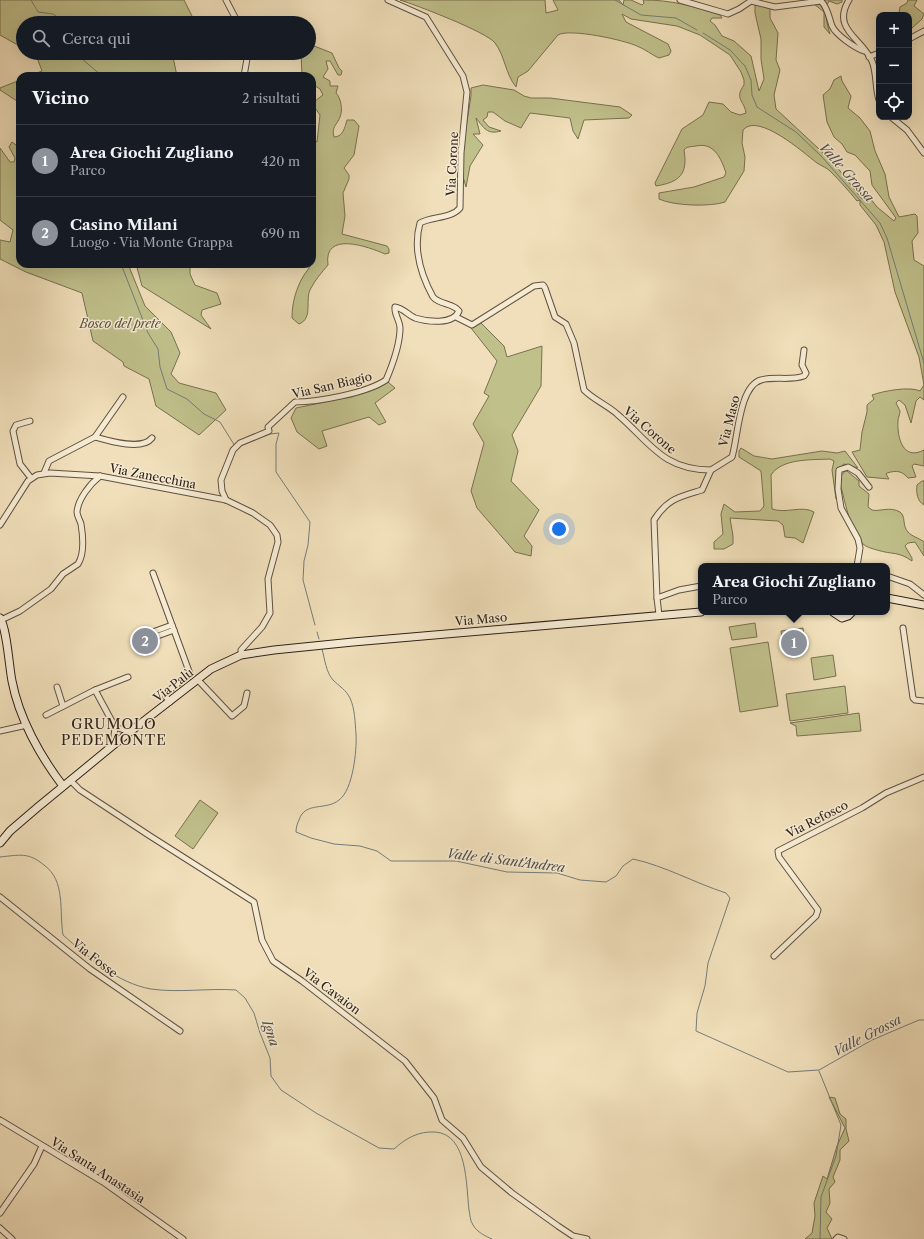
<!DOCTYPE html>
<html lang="it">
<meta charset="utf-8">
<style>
:root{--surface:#171b24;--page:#242831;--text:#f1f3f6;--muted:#9ea1a6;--line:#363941;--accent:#8c9099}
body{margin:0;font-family:"Libre Caslon Text",serif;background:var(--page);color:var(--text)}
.controls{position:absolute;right:12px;top:12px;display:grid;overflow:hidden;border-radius:8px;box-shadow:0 4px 16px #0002}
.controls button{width:36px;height:36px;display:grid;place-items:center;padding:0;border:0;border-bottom:1px solid var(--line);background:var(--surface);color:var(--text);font:20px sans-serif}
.you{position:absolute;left:559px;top:529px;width:14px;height:14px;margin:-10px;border:3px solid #fff;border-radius:50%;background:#1a73e8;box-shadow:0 0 0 6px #1a73e833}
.badge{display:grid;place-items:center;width:26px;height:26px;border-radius:50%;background:var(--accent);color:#fff;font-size:13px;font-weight:700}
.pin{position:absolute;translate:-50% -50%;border:2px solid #fff;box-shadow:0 1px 4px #0006}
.popup{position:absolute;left:698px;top:563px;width:192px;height:52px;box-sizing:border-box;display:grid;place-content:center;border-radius:8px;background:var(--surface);filter:drop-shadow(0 1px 3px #0005);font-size:13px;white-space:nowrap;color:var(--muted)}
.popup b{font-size:15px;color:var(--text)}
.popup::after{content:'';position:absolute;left:50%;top:100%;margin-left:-8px;border:8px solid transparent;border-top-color:var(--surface)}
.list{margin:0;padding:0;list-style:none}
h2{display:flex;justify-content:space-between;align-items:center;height:52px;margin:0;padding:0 16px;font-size:17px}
h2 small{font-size:13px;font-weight:400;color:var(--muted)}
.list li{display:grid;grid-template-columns:26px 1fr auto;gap:12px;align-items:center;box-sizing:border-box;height:72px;padding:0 16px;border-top:1px solid var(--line)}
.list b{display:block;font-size:15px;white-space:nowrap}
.list p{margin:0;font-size:13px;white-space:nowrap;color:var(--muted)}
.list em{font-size:13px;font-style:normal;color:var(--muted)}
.icon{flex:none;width:22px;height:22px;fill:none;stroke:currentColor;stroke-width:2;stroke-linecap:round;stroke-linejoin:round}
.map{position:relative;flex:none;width:924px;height:1239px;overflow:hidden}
.search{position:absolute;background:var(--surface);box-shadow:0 4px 16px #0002;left:16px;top:16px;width:300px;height:44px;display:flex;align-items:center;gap:10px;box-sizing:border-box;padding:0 14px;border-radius:22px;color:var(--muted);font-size:15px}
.panel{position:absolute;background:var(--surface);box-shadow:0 4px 16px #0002;left:16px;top:72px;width:300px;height:196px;border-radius:12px}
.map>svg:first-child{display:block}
.green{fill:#c0c08b;stroke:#787151}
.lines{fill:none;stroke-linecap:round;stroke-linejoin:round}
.stream{stroke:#747d7a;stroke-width:1}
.street-casing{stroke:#605140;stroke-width:7}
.secondary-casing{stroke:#302217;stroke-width:9}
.street{stroke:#f5ead2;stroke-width:5}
.secondary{stroke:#f5ead2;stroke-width:7}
.labels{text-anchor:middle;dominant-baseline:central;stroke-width:3;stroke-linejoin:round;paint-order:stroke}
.street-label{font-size:12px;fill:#302217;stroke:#f5ead2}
.park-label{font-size:12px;font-style:italic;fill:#5b513a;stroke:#f5ead2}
.water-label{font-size:13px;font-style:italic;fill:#524f49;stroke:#f5ead2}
.quarter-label{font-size:14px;letter-spacing:1px;fill:#302217;stroke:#f5ead2}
</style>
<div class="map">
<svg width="924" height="1239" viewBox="0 0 924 1239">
<rect width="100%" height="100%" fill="#f0dfba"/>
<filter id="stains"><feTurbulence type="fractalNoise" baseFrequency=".005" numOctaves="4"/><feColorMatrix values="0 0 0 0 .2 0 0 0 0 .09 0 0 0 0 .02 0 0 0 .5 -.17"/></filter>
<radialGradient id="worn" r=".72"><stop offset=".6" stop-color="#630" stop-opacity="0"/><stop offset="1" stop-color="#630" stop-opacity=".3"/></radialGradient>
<g class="green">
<polygon points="0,0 184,0 192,16 189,23 23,23 23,48 0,35"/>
<path d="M400,0H545L546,13L558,10L553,0H619L623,5L624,0H631L642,5L644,3L643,0C673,0 691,6 720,15L722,18H712L710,21L715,25L722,36L734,41L751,56L759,91L764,79L761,59V39L755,13V4L766,5L770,9V18L778,33L776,60L780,70L774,95L776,109L833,162L862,199L870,198L877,207L894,221L896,218L872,185L870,171L855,155L847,152L842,144L834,137L827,122L823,95L830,89L834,80L841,76L842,81L851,96L848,108L860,118L870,131L875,151L885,174L889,197L899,217L915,214L917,216L918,233L912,241L914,260L924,266V400L920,397L916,401L911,423L905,405L899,400L896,403C897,405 899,409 900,411C900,414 898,418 898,421C897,438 903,461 924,450V466L914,464L912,466L916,477L908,478C902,471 897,470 887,473L886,474L889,479L867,477L852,452L860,450L862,432L867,412V405L874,399L872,395C883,391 910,386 920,391L924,385L919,357L895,292L884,242L876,225L860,205V200L857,201C849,191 840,181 830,171C827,168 822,166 817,163C804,153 758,112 743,130L742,143L745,157L744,171L725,202C710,207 674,206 659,199V193L694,187L724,177L726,173C721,158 714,142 696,146C691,147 687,146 684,150C688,174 680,182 656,186L655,183L682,129L703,115L709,102L723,104L731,112L740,115L746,113C744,100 734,99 744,85V80L741,72L730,55L700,35L677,26L631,19L622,14L626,22L668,44L671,51L669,55L659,58C652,55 645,49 637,46C624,40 569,28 558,35L528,71L518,77L516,87C505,73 505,56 495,43C487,32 416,5 400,0Z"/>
<path d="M812,0H842V2L837,4L829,1C823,10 827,24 830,34L824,27V12L814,4Z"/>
<polygon points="908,0 917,0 914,6 924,14 922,19 912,28 909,27 909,15 895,15 899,13 900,7 907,3"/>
<path d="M309,44L332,53L339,68L342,71L341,75H338L330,61H326L328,69L323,77L330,81V86H338L336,93C341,98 343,110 340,117C337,125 331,127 334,137C343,137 345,127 347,120H354L359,126L354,155L344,168L349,175V179L343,193L345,216L342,234L387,246L389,249V253L385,254C369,247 323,230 328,265C322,272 315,280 311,288C304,299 314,318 299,324L292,318C292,303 296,288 304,275C308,269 312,266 312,258V139L317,142L320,115C311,102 311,104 323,95L320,89L312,84V76H302L301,53H309Z"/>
<polygon points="33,53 175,53 173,57 177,76 29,76 42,71 36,55"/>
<polygon points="20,80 20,103 0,90 0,88"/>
<path d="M483,85L514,90L524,96L531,98H550L620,107L632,115L629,118L584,120L578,139L573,131L570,118L530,113L521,128L505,121L493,112H488L487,117L483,120L489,127L501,131C487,135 484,128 476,118L480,134H473L483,145L470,166L466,187L460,166L471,96V88Z"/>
<polygon points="12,142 20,148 20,264 128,264 145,306 171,332 180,353 171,374 179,383 216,393 226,410 199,435 156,406 149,379 124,366 123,362 93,341 82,293 26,272 0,259 0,240 10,242 13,230 0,220 0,148 10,162 14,162 15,158 9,147"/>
<polygon points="136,264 190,264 190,274 195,285 217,293 221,304 202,310 201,315 211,329 142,286"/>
<polygon points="480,322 504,346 507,357 542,346 541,386 512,435 518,451 511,481 539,510 524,536 532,546 531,556 515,552 477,508 471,491 484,443 473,424 489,396 484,393 497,361 471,328"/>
<polygon points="388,382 395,388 375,403 386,422 379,425 369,417 322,431 327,446 319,449 297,432 291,418 296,408 325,402"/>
<path d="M741,448L754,456L772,459L822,451L837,453L845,451L858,468L844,464L839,468L841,476L845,471H847L859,481V486L869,494L868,507L872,510C879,512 890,506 900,512C906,516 902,526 908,532C911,536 919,538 924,542V556L915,542L908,543L905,546L912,558V561C898,551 893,555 877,550C873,549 866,547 863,544C850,531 845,501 840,483L838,498L836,499L832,470L834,461L830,459C812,460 782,458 771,475L772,509C786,514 802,505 814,512L803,543L795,538L785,537L783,525L778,521L730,518L733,536V544L724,549H714V542L723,534L721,514L724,504L735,512L760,511L764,506L761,471L739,457V451Z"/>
<path d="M922,481H924V505C917,501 916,492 917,485Z"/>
<polygon points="755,623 757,637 732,640 729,627"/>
<polygon points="803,628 806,650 784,653 781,631"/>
<polygon points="768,642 778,706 740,712 730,648"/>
<polygon points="833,655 836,676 814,680 811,658"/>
<polygon points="845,686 848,713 790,721 786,694"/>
<polygon points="859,713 861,731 797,736 796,726 790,723"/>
<polygon points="200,800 218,813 193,849 175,836"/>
<polygon points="829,1097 835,1098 840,1114 846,1119 846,1129 849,1141 840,1150 840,1160 833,1177 835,1182 829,1189 830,1203 826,1212 832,1219 827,1228 832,1239 805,1239 812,1233 815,1216 814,1203 823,1176 827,1179 837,1146 845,1128"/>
</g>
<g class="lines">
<g class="stream">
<polyline points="31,0 38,12 53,14 62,20 62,23"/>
<polyline points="615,0 641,15 676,18 697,30"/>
<polyline points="703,33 730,50 745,66 751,80 752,95 757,107 796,132 822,157 880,223 887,238 924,363"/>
<polyline points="75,53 102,76"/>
<polyline points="121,264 148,333 158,349 160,367 167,389 187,399 204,414 220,422 235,446"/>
<polyline points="240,446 270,434 279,433 276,444 276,472 310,522 308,545 304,561 303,580 315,625"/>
<polyline points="317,632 319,639"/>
<path d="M322,649C325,660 326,672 333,680C339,686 346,690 350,698C355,709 355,722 356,734C357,750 353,790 339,800C326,811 305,801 299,820C297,824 296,828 296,832L311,838L334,844L360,846L377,851L391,861H456L507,872L557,873L580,880L606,882L616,876L623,866L633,859C665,866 695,883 726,893L730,898L708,963L705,986L697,1013L696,1031L788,1072L819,1070L872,1040L919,1020H924"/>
<path d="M0,857C20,855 28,852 44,865C66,881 59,911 63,935C88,957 117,983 151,989C179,993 208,988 236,990L245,998L254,1013L260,1033L270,1058L271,1076L281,1090L316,1113L379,1148L394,1149C406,1138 419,1131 435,1132C468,1134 466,1186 469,1210C470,1214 470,1221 473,1225C477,1232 485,1236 492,1239"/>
<polyline points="819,1071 841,1125 836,1156 821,1197 820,1239"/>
</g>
<defs>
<g id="street">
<polyline points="226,0 238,23"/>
<path d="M680,0L728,14L739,9L751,1L775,7L821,1C828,8 829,18 832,26C836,35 855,48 864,51"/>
<path d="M849,0C831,29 862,38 872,61C877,73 875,88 879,100"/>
<polyline points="909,39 924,31"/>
<polyline points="869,57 879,53"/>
<polyline points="244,76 248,53"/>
<polyline points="891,117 907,130 924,153"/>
<path d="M456,317L472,325L534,286L543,285L545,288L555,317L566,324L574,343L584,390C594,400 607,405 617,414C650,442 662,470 711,470"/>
<polyline points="30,421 16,425 13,431 20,464 31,478"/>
<path d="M95,437C109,441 142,451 152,438"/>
<polyline points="44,473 49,461 95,437 123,397"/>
<path d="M226,500L222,491L221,480L233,450L240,443L269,431L268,427L295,402C318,402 367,393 386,380C392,366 400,343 400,328C400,321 394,314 395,307C403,308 408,315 415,318C428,322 453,325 459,311C453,303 440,305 433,297C421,275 413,248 420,223C432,216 451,219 460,208L461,153L467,92L463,76L426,17L388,0"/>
<polyline points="0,525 28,481 37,475 50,473 100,476 226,500 253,513 270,525 277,535 278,542 268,579 270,613 262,627 241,650 241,655"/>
<polyline points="857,566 860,548 858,539 841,508 838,489 839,470 848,467 858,473 869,487"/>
<polyline points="153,573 190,674 167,692 166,697 170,702"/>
<polyline points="887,576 910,584 924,595"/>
<path d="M657,598L654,520C668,498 680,497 702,490L711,470L732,457C738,438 739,386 761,380C775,376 790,381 804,376L806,373L802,365L804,350"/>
<polyline points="659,615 657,598 679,590 701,586"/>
<path d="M1,620L20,611L51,589L63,574L78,564C85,553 83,536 81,524C80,520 77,516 77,512C78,499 90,484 100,476"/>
<polyline points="172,625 150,633 152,638 174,630"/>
<polyline points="903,628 913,698 915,700 924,701"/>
<polyline points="198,680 232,716 244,706 247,693"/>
<polyline points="57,687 63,706"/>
<polyline points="95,690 128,677"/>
<polyline points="46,715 95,690 115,727 113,745"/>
<polyline points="115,727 130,732"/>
<polyline points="0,731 27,725"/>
<polyline points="70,780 80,790 150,836 254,902 262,940 273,961 302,981 405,1061 434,1098 442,1120 463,1138 481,1167 512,1193 558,1226 573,1236 587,1239"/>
<polyline points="0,897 90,969 180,1031"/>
<polyline points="774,956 816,916 818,910 779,857 778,851 862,808 886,793 924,777"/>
<polyline points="0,1120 103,1182 183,1239"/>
<polyline points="0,1213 34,1164 42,1146"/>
<polyline points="0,1228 12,1239"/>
<polyline points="836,1239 838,1237 844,1239"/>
</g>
<g id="secondary">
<polyline points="887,598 924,605"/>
<polyline points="833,612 842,618 848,616 852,612"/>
<path d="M0,618C7,629 9,666 12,681C19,718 40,756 63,786"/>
<polyline points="0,843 10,831 38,807 122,738 211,669 241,655 274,650 353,642 701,612"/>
</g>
</defs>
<use href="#street" class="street-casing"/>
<use href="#secondary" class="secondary-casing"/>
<use href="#street" class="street"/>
<use href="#secondary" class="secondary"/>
</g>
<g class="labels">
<g class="street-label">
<text transform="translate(452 164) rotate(-87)">Via Corone</text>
<text transform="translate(332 385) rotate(-13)">Via San Biagio</text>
<text transform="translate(729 421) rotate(-76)">Via Maso</text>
<text transform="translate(650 430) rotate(41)">Via Corone</text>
<text transform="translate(153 476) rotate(11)">Via Zanecchina</text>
<text transform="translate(481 619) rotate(-5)">Via Maso</text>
<text transform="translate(173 685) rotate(-38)">Via Palù</text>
<text transform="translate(817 819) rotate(-27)">Via Refosco</text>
<text transform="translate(95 958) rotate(38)">Via Fosse</text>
<text transform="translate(332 991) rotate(37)">Via Cavaion</text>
<text transform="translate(98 1170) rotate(33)">Via Santa Anastasia</text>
</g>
<g class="park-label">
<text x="120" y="323">Bosco del prete</text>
</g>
<g class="water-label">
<text transform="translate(847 172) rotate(48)">Valle Grossa</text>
<text transform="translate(506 860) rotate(7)">Valle di Sant'Andrea</text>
<text transform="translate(271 1033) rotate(71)">Igna</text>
<text transform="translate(867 1035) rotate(-27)">Valle Grossa</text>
</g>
<g class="quarter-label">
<text x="114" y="724">GRUMOLO<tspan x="114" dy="16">PEDEMONTE</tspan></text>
</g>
</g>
<rect width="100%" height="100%" filter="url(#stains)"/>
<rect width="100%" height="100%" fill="url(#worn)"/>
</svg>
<div class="controls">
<button>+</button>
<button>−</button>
<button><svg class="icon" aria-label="locate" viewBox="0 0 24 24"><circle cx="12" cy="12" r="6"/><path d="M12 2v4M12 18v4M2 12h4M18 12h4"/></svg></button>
</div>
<div class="you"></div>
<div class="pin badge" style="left:794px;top:643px">1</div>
<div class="popup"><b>Area Giochi Zugliano</b>Parco</div>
<div class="pin badge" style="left:145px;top:641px">2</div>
<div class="search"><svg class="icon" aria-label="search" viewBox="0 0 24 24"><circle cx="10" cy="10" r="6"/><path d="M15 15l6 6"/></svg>Cerca qui</div>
<section class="panel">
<h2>Vicino<small>2 risultati</small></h2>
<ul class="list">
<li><span class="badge">1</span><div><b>Area Giochi Zugliano</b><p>Parco</p></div><em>420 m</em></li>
<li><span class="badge">2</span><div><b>Casino Milani</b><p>Luogo · Via Monte Grappa</p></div><em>690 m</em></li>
</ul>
</section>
</div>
